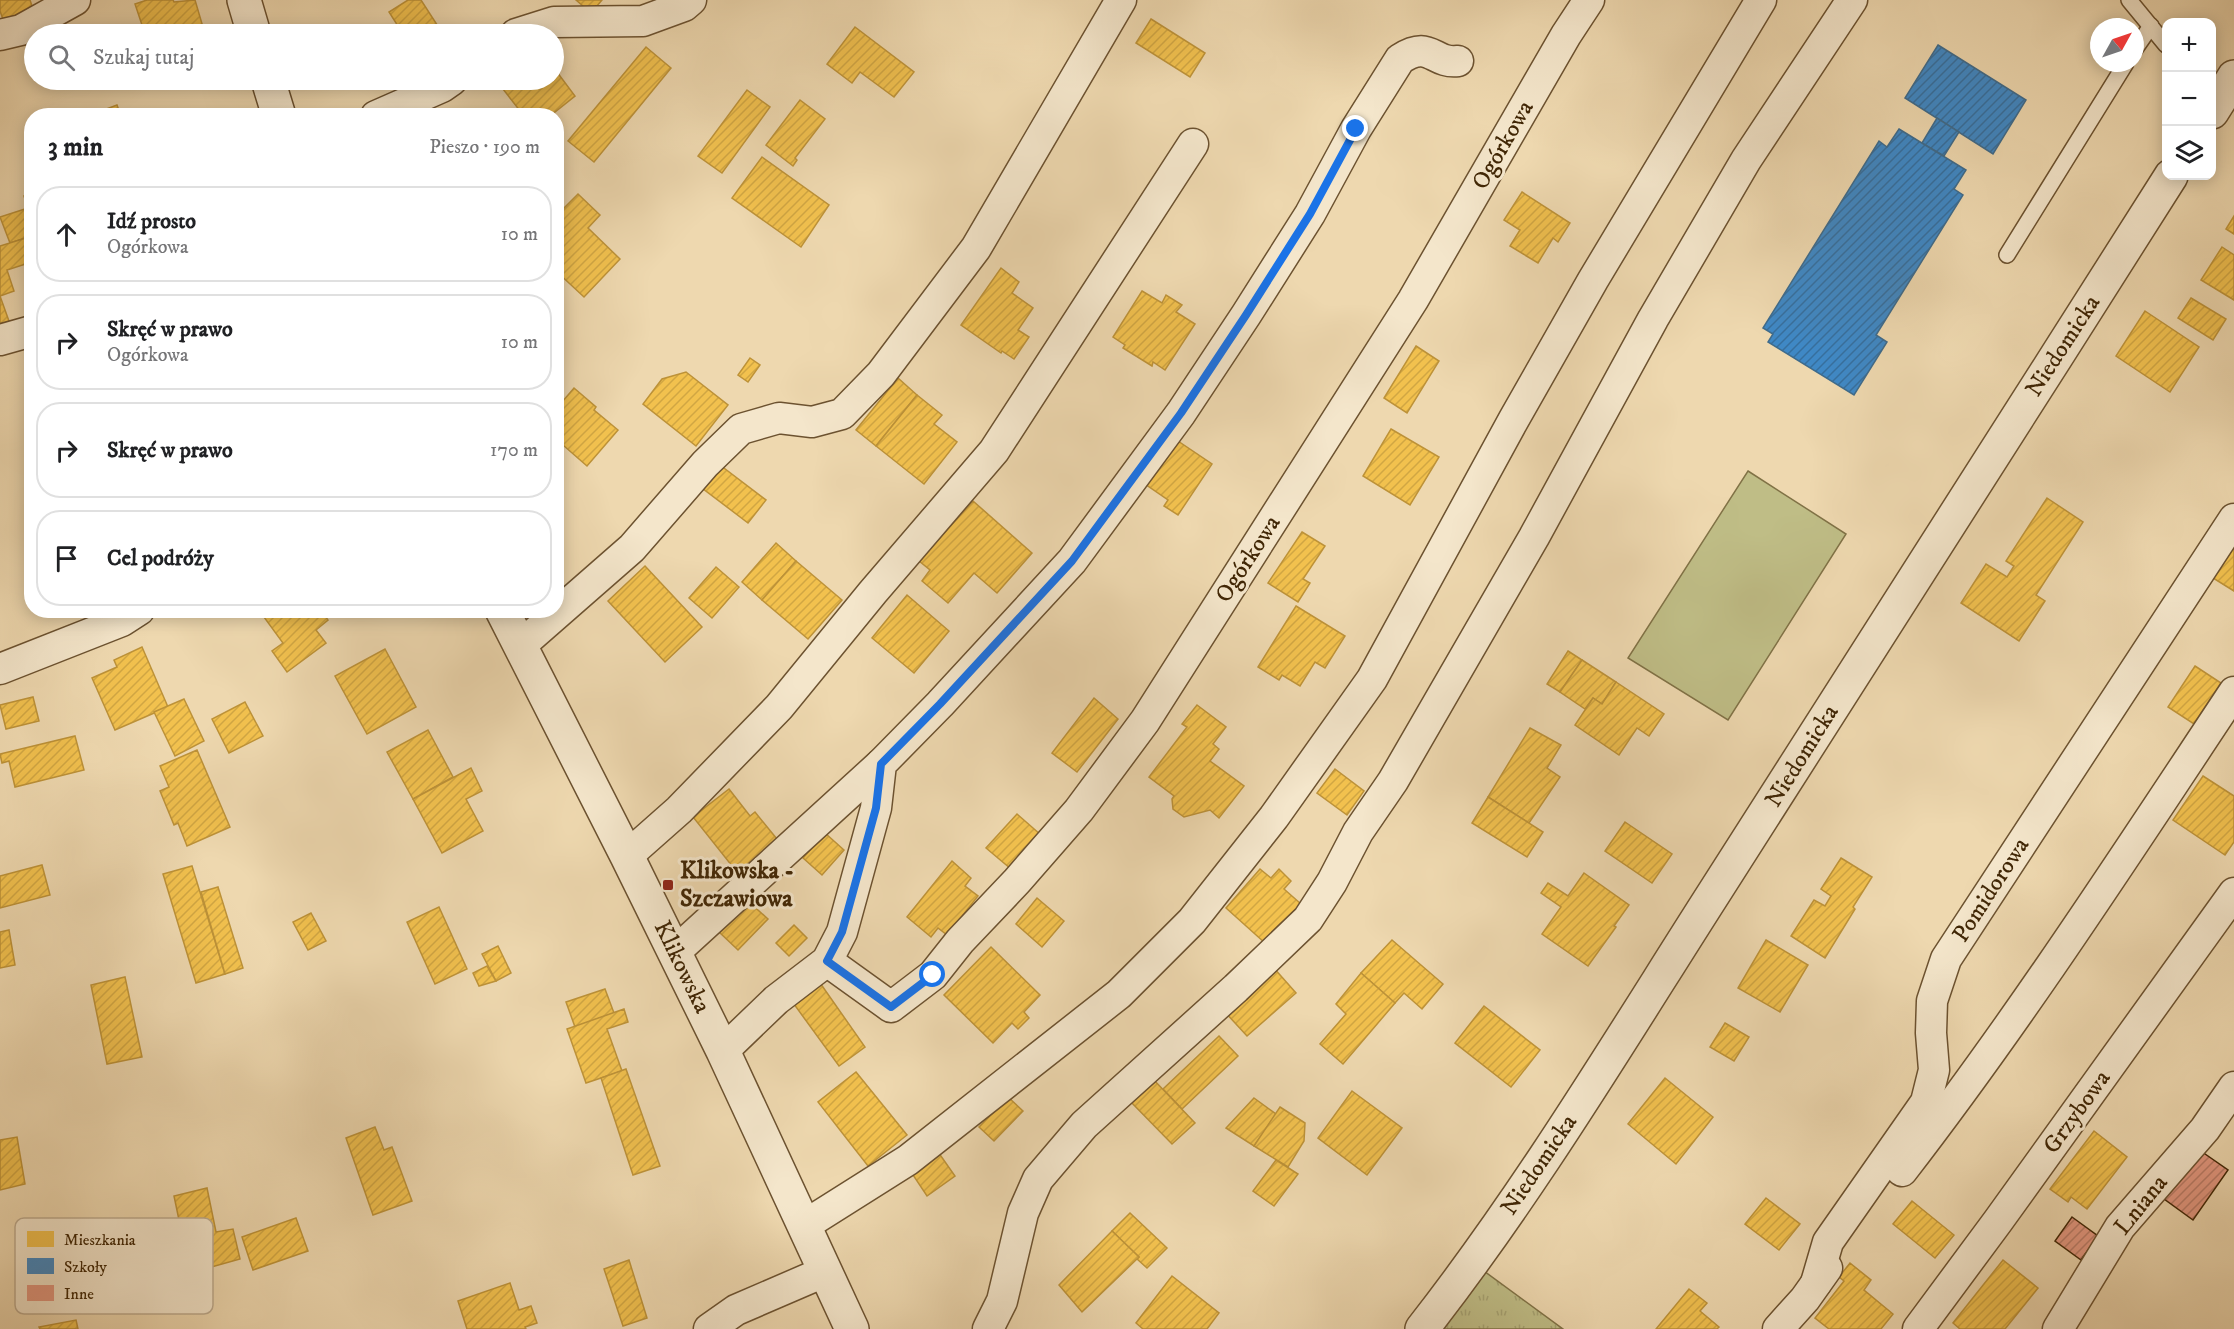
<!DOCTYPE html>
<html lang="pl">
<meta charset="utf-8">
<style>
:root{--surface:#fff;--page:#f6f6f6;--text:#202124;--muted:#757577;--line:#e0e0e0}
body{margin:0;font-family:"IM FELL DW Pica",serif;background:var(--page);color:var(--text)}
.controls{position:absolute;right:18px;top:18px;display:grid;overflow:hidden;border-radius:12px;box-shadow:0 3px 15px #0003}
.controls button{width:54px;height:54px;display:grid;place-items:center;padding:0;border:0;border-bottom:2px solid var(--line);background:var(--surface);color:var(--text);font:30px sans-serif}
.compass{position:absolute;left:2090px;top:18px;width:54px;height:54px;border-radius:50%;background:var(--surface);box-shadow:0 3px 15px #0003;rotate:50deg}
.stop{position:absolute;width:18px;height:18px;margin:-14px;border:4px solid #1a73e8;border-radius:50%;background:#fff}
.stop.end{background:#1a73e8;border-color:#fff;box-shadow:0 2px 6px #0008}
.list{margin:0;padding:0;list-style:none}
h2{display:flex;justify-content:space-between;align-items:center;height:78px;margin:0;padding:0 24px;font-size:26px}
h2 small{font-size:20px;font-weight:400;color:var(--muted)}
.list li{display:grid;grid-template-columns:39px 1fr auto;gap:18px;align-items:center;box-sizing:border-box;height:96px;margin:0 12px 12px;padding:0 12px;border:2px solid var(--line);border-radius:24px}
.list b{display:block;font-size:22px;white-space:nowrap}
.list p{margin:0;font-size:20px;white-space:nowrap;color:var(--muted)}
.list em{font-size:20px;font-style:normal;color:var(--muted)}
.icon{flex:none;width:33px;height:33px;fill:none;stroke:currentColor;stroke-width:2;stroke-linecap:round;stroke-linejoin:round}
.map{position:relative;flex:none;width:2234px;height:1329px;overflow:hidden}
.search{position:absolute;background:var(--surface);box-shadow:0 3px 15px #0003;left:24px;top:24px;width:540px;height:66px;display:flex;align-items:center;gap:15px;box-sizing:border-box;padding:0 21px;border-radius:33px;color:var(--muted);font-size:22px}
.panel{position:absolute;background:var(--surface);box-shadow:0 3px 15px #0003;left:24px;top:108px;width:540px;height:510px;border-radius:24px}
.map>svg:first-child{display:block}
.grass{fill:url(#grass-tufts);stroke:#807246;stroke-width:1.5}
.green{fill:#bfbd86;stroke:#807246;stroke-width:1.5}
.homes{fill:url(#homes-hatch);stroke:#bd9238;stroke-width:1.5}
.schools{fill:url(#schools-hatch);stroke:#3f6b8b;stroke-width:1.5}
.building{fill:url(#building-hatch);stroke:#402605;stroke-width:1.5}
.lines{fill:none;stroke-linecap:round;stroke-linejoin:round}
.service-casing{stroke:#6c5230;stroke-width:18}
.minor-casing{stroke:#6c5230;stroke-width:33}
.tertiary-casing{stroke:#6c5230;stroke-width:36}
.service{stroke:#f4e6cb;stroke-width:15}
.minor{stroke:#f4e6cb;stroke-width:30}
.tertiary{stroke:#f4e6cb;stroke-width:33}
.route{stroke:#1a73e8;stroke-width:8}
.poi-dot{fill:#8f2418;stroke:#f4e6cb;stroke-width:2}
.labels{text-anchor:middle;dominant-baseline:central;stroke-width:6;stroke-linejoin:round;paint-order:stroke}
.street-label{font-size:24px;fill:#402605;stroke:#f4e6cb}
.poi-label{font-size:24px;font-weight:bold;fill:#402605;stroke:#f4e6cb;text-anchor:start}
.key{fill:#f4e6cb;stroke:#beac90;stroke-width:1.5}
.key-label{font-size:16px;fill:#402605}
</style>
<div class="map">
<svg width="2234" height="1329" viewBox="0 0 2234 1329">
<defs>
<pattern id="grass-tufts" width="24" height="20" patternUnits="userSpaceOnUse" patternTransform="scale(1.5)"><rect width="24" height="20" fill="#bfbd86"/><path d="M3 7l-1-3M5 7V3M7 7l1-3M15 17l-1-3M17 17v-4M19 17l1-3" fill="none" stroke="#a5a272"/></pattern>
<pattern id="homes-hatch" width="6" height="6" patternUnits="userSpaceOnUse" patternTransform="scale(1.5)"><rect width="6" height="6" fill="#f2c14e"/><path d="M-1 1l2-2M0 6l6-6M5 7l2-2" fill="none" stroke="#d1a643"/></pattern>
<pattern id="schools-hatch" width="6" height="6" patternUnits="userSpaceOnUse" patternTransform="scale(1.5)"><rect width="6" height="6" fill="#3f88c5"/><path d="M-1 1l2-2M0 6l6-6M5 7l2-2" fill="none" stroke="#366f9e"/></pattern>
<pattern id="building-hatch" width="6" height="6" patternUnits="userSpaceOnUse" patternTransform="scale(1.5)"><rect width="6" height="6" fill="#e49881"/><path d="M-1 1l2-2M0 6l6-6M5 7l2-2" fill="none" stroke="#ba7c68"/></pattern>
</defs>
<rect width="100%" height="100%" fill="#eed8af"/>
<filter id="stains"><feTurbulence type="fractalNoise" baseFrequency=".00333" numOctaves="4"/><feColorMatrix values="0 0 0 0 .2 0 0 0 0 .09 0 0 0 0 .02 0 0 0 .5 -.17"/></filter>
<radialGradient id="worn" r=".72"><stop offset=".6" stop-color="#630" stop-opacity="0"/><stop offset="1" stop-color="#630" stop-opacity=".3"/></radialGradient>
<polygon class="grass" points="1473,1263 1563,1329 1422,1329"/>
<polygon class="green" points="1748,471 1846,534 1728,720 1628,658"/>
<g class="homes">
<polygon points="0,0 30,0 34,12 4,22 0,11"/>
<polygon points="147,0 173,0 174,2 195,0 205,34 145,34 135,4"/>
<polygon points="408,0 421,0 443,34 403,34 389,12"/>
<polygon points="576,0 602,0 591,13"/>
<polygon points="1151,19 1205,53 1190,77 1136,43"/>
<polygon points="855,27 914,72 894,97 860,72 852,83 827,64"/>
<polygon points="646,47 671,68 594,162 568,141"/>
<polygon points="554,68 575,96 550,116 524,116 496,80 554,80"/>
<polygon points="747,90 770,107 722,173 698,156"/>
<polygon points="800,100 825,119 795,158 797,160 793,166 766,145"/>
<polygon points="117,105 121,116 88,116"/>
<polygon points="762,157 829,205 801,247 732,198"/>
<polygon points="1522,192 1570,223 1558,242 1553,238 1538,263 1510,246 1520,230 1504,220"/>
<polygon points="32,193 32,236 10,243 0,217 28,208 24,196"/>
<polygon points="578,194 600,215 588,228 620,259 584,297 556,271 556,216"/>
<polygon points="2234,216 2234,234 2226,229"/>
<polygon points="32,236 32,262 7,270 14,291 0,296 9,321 0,325 0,246"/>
<polygon points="2222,247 2234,255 2234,300 2201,280"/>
<polygon points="1001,268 1019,282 1012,293 1033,308 1018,330 1029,337 1014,359 1002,351 1001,353 961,325"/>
<polygon points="1142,291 1162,303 1166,295 1182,305 1176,312 1195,324 1165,370 1153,362 1152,366 1123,348 1125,345 1113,337"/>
<polygon points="2191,298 2226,319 2213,340 2178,318"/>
<polygon points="2145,311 2199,347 2170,392 2116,356"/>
<polygon points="1416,346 1439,361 1407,413 1384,398"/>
<polygon points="750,358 760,365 748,382 738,375"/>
<polygon points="686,372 728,405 696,446 643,404 662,379"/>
<polygon points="898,378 917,395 876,446 856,430"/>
<polygon points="574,388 596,407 594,410 618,430 587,466 556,439 556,409"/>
<polygon points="917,395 942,415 934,424 957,442 924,484 876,446"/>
<polygon points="1391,429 1439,457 1410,505 1363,476"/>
<polygon points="1175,439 1212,464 1178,515 1164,506 1168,500 1145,484"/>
<polygon points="716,462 766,500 748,523 698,485"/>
<polygon points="2047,498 2083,522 2036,595 2045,601 2019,641 1961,603 1986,564 2007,577 2014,566 2006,561"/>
<polygon points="973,501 1032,553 997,593 974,573 948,603 922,581 930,570 919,561"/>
<polygon points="1302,532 1325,546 1303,579 1310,583 1298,602 1268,583"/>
<polygon points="776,543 796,561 762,600 742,582"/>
<polygon points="2234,545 2234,591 2213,578"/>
<polygon points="796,561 842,600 808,639 762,600"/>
<polygon points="645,566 702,627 665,662 608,601"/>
<polygon points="716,567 739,587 712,618 689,598"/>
<polygon points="907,595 949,631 914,673 872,638"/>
<polygon points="1296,606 1345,636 1325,668 1315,662 1300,686 1282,675 1279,680 1258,667"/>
<polygon points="265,610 321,610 328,620 316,630 326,643 287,672 272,651 283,643 261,613"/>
<polygon points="142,647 168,707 115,730 92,678 117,667 114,660"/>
<polygon points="385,649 416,707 367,734 335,676"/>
<polygon points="1568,651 1582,660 1560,692 1547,684"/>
<polygon points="1582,660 1616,682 1602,704 1593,698 1585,709 1560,692"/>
<polygon points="2195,666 2221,683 2194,724 2168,707"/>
<polygon points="1616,682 1664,714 1649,736 1637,728 1619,755 1575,725 1593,698 1602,704"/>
<polygon points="33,697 39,721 6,729 0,705"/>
<polygon points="1094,698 1118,719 1077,772 1052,753"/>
<polygon points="184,699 204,741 175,756 154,712"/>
<polygon points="245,702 263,736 229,753 212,719"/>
<polygon points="1197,705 1226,727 1213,744 1219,749 1210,761 1244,786 1219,818 1210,810 1184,817 1173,809 1172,799 1174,796 1149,777 1187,727 1182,724"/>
<polygon points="1530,728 1561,745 1547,768 1560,777 1529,823 1488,797"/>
<polygon points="428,730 453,777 413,799 387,752"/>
<polygon points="75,736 84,770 15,787 9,761 2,763 0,754"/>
<polygon points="197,750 230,827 187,846 178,823 174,825 160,791 169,787 160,766"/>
<polygon points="471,768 482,791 466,799 483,831 442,853 413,799"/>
<polygon points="1335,769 1364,791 1347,815 1317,793"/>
<polygon points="2203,776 2234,796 2234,842 2225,855 2173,820"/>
<polygon points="729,789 750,816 755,812 781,844 740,876 693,817"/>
<polygon points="1488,797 1543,832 1527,857 1472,823"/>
<polygon points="1017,814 1041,835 1011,869 986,848"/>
<polygon points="1625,822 1672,854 1652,883 1605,851"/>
<polygon points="825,833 844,850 822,875 803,858"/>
<polygon points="1841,858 1872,877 1853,907 1855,909 1825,958 1791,936 1814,900 1825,906 1831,896 1821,889"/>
<polygon points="952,861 971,878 965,886 978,896 947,935 938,928 931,937 907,917"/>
<polygon points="42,865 50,895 0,908 0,876"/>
<polygon points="192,866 225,974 196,983 163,874"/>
<polygon points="1260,869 1271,878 1279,869 1291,881 1284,889 1301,904 1265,943 1226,908"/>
<polygon points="1584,873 1629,905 1614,926 1616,927 1588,966 1542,934 1561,907 1541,893 1548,883 1568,896"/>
<polygon points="218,887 243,968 225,974 201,892"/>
<polygon points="1037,898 1064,921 1042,947 1016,924"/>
<polygon points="748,901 768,919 738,950 719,932"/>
<polygon points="439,907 467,969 435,984 407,922"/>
<polygon points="311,913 326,941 308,950 293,922"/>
<polygon points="794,925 807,938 789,956 776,943"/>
<polygon points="9,930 15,965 0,968 0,932"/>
<polygon points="1392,940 1443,984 1422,1009 1404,993 1395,1003 1361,973"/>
<polygon points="1766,940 1808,965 1780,1012 1738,988"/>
<polygon points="498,946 511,973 496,981 482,954"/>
<polygon points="991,947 1040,995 1024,1012 1029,1018 1018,1029 1012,1023 993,1043 944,995"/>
<polygon points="487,966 496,981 479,986 473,973"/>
<polygon points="1273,967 1296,993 1247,1036 1224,1011"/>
<polygon points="1361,973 1395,1003 1343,1064 1320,1044 1346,1014 1336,1004"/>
<polygon points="125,977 142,1057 107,1064 91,985"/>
<polygon points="818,980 865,1047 839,1066 791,1000"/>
<polygon points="605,989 614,1013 575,1027 566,1002"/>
<polygon points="1484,1006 1540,1050 1511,1087 1455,1043"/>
<polygon points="624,1009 628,1022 607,1029 622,1071 586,1083 567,1029"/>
<polygon points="1725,1023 1749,1037 1734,1061 1710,1047"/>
<polygon points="1219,1036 1238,1056 1182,1109 1163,1089"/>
<polygon points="626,1069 660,1166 633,1175 601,1078"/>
<polygon points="856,1072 907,1135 868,1166 818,1102"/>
<polygon points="1152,1078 1195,1123 1172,1144 1129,1100"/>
<polygon points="1665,1078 1713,1117 1676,1164 1628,1124"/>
<polygon points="1352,1091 1402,1128 1367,1175 1318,1138"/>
<polygon points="1008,1097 1023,1111 994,1141 979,1127"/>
<polygon points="1254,1098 1276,1114 1254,1146 1226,1128"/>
<polygon points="1280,1107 1305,1123 1304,1141 1288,1167 1254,1146"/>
<polygon points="375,1127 384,1150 392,1147 412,1201 373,1215 346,1138"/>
<polygon points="2094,1131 2127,1157 2087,1209 2071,1197 2068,1202 2050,1189"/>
<polygon points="17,1137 25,1184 0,1190 0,1140"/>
<polygon points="936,1149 955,1176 927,1196 909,1169"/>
<polygon points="1276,1160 1298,1174 1274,1206 1253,1191"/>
<polygon points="207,1188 216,1232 233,1229 240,1259 190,1273 174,1196"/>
<polygon points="1766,1198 1800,1224 1779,1250 1745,1224"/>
<polygon points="1912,1201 1954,1235 1935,1258 1893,1224"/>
<polygon points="1130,1213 1167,1248 1147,1268 1137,1259 1139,1257 1112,1231"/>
<polygon points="296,1218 308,1251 253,1270 242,1237"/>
<polygon points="1112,1231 1139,1257 1082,1312 1059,1285"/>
<polygon points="629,1260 647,1318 623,1326 604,1269"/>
<polygon points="2003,1260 2038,1288 2005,1329 1960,1329 1953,1323"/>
<polygon points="1850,1263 1871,1280 1864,1290 1893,1314 1881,1329 1829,1329 1815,1318 1844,1281 1839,1277"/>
<polygon points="1172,1276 1219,1313 1207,1329 1143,1329 1136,1323"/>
<polygon points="510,1283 519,1310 531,1306 537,1323 525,1327 526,1329 467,1329 458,1301"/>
<polygon points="1689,1289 1707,1303 1700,1311 1719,1327 1717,1329 1656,1329"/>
<polygon points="76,1320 78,1329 40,1329 39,1327"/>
</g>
<g class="schools">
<polygon points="1938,45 2026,100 1993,154 1905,98"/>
<polygon points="1937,118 1959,132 1944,156 1922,143"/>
<polygon points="1899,129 1966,170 1954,189 1963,195 1876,335 1887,342 1854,395 1768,342 1773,334 1763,328 1879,141 1887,147"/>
</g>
<g class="building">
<polygon points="2195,1147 2228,1170 2193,1220 2160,1196"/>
<polygon points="2072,1217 2098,1236 2081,1260 2055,1241"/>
</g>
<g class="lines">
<defs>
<g id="service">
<polyline points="2129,0 2166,45"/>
<polyline points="2135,49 2151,26"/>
<polyline points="2007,255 2126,63"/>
</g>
<g id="minor">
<polyline points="516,34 554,22 643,21 684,6 691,0"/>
<polyline points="0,35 21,30 75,0"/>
<polyline points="376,116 442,87 452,80"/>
<polyline points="0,340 32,331"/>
<polyline points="520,646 632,548 705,464 741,429 779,418 812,422 842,414 881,374 976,248 1121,0"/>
<polyline points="0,669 122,621 139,610"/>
<polyline points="627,856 679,810 779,707 873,592 994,451 1193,144"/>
<polyline points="675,952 881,764"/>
<polyline points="827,961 891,1007 933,975 960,941 1017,881 1079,810 1145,721 1413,300 1566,35 1589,0"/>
<path d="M723,1051L776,1000L827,961L842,932L876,808L881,764L940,704L1072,561L1181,413L1246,315L1310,214L1356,129L1400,59C1431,39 1432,64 1458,61"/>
<path d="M1902,1171C2021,1017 2127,853 2234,692"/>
<polyline points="805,1225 908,1160 1119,994 1192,921 1274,817 1372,679 1514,419 1593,280 1761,0"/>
<polyline points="1816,1283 1828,1242 1926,1102 1934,1070 1931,1033 1932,1001 1946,959 2234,519"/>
<polyline points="709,1329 736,1310 824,1272"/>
<polyline points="988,1329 1002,1301 1023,1213 1038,1179 1084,1125 1236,988 1308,919 1332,882 1358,832 1393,781 1534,537 1653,319 1746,160 1852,0"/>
<polyline points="1778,1329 1805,1299 1827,1268"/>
<polyline points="1918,1329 1998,1221 2234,893"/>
<polyline points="2058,1329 2120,1227 2205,1129 2234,1087"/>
</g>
<g id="tertiary">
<polyline points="244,0 254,34"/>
<polyline points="268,80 279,116"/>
<polyline points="2212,112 2234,77"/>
<polyline points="502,610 627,856 723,1051 852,1329"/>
<path d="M1422,1329C1530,1191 1620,1040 1714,893C1868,654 2019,415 2171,176"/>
</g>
</defs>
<use href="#service" class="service-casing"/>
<use href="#minor" class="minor-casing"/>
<use href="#tertiary" class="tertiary-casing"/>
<use href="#service" class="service"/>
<use href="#minor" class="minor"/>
<use href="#tertiary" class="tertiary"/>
</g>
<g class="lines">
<polyline class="route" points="933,975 891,1007 827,961 842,932 876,808 881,764 940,704 1072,561 1181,413 1246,315 1310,214 1356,129"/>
</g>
<rect class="poi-dot" x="662" y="879" width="12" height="12" rx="3"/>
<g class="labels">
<g class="street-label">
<text transform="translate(1503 145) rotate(-60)">Ogórkowa</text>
<text transform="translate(2063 346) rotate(-57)">Niedomicka</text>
<text transform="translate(1248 559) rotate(-57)">Ogórkowa</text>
<text transform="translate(1802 756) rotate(-58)">Niedomicka</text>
<text transform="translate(1991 890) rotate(-57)">Pomidorowa</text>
<text transform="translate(682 967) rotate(64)">Klikowska</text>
<text transform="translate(2077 1112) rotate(-54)">Grzybowa</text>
<text transform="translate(1539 1165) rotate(-56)">Niedomicka</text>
<text transform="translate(2141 1205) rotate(-51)">Lniana</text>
</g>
<g class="poi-label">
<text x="680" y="871">Klikowska -<tspan x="680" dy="28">Szczawiowa</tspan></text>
</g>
</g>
<rect x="15" y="1218" width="198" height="96" rx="9" class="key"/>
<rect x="27" y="1231" width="27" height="16" fill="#f2c14e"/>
<rect x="27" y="1258" width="27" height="16" fill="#3f88c5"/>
<rect x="27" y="1285" width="27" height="16" fill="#e49881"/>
<g class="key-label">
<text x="64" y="1245">Mieszkania</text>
<text x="64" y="1272">Szkoły</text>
<text x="64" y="1299">Inne</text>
</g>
<rect width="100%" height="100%" filter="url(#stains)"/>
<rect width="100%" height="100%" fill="url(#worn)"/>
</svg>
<div class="controls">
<button>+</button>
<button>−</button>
<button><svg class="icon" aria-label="layers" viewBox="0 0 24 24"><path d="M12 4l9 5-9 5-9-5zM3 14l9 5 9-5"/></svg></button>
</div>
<svg class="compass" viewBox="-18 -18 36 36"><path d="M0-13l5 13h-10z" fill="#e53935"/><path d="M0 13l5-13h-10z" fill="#757577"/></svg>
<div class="stop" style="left:933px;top:975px"></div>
<div class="stop end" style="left:1356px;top:129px"></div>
<div class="search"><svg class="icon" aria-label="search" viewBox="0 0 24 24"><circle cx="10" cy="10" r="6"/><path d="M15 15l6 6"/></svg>Szukaj tutaj</div>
<section class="panel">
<h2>3 min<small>Pieszo · 190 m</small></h2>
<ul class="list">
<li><svg class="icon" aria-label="ahead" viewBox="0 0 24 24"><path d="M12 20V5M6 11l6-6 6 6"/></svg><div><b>Idź prosto</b><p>Ogórkowa</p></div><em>10 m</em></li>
<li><svg class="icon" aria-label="right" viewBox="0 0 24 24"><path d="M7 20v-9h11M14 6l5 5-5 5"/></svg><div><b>Skręć w prawo</b><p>Ogórkowa</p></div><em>10 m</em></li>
<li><svg class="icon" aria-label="right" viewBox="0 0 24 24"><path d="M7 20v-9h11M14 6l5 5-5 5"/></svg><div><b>Skręć w prawo</b></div><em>170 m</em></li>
<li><svg class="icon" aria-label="arrive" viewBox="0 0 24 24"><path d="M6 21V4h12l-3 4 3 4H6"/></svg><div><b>Cel podróży</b></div></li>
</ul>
</section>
</div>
